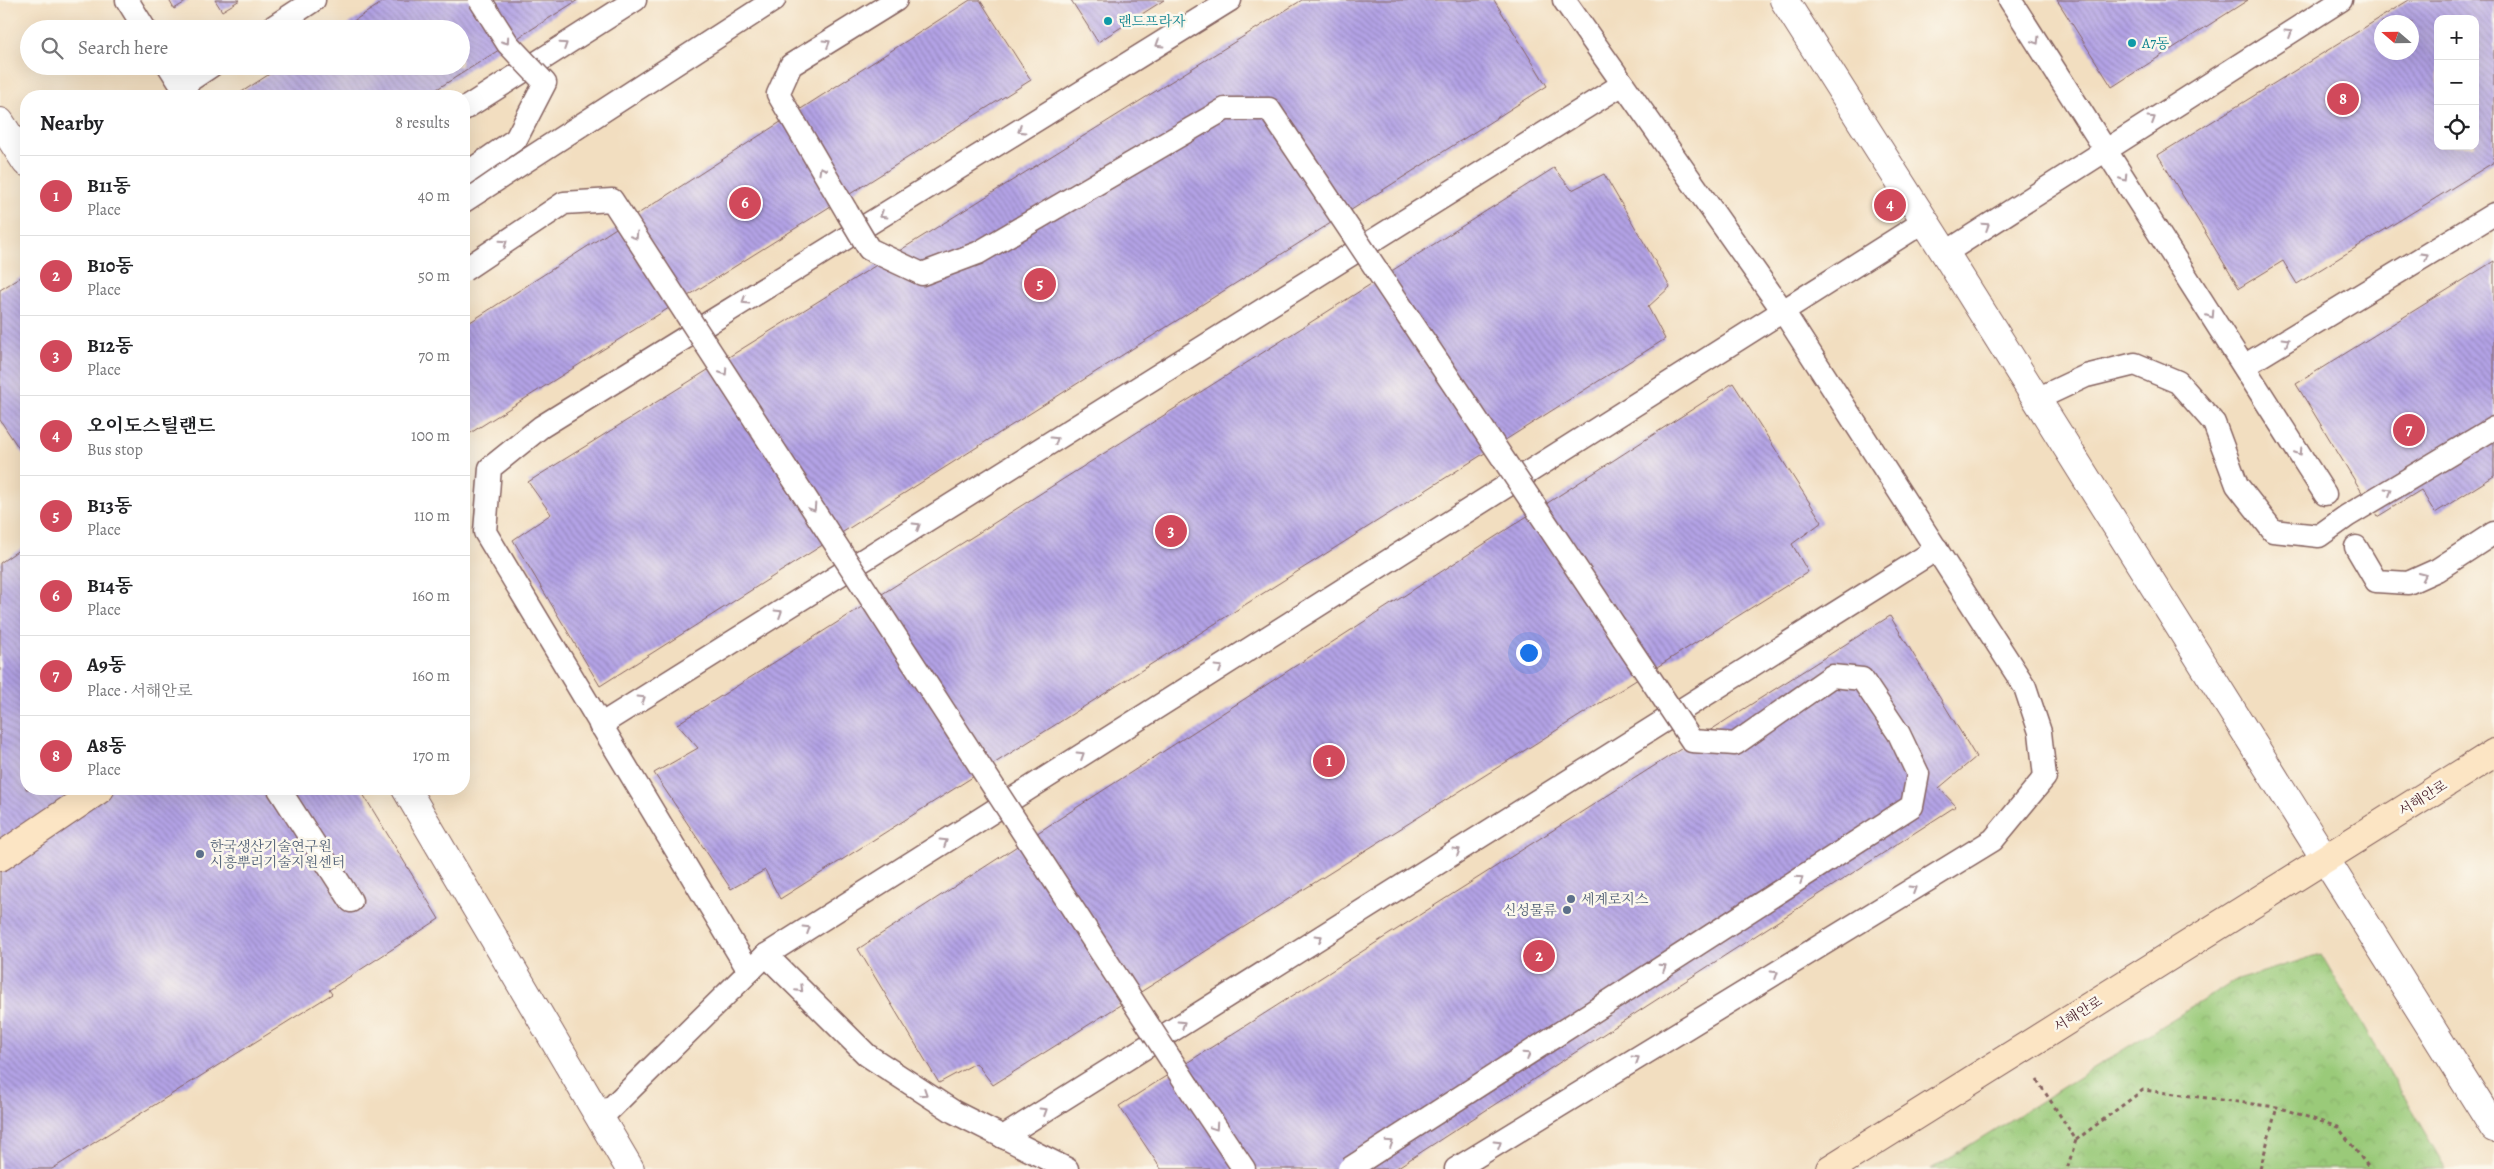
<!DOCTYPE html>
<meta charset="utf-8">
<style>
:root{--surface:#fff;--page:#f6f6f6;--text:#202124;--muted:#757577;--line:#e0e0e0;--accent:#d1495b}
body{margin:0;font-family:Alegreya,"Noto Serif KR",serif;background:var(--page);color:var(--text)}
.controls{position:absolute;right:15px;top:15px;display:grid;overflow:hidden;border-radius:10px;box-shadow:0 5px 20px #0002}
.controls button{width:45px;height:45px;display:grid;place-items:center;padding:0;border:0;border-bottom:1px solid var(--line);background:var(--surface);color:var(--text);font:25px sans-serif}
.compass{position:absolute;left:2374px;top:15px;width:45px;height:45px;border-radius:50%;background:var(--surface);box-shadow:0 5px 20px #0002;rotate:290deg}
.you{position:absolute;left:1528px;top:652px;width:18px;height:18px;margin:-12px;border:4px solid #fff;border-radius:50%;background:#1a73e8;box-shadow:0 0 0 8px #1a73e833}
.badge{display:grid;place-items:center;width:32px;height:32px;border-radius:50%;background:var(--accent);color:#fff;font-size:16px;font-weight:700}
.pin{position:absolute;translate:-50% -50%;border:2px solid #fff;box-shadow:0 1px 5px #0006}
.list{margin:0;padding:0;list-style:none}
h2{display:flex;justify-content:space-between;align-items:center;height:65px;margin:0;padding:0 20px;font-size:21px}
h2 small{font-size:16px;font-weight:400;color:var(--muted)}
.list li{display:grid;grid-template-columns:32px 1fr auto;gap:15px;align-items:center;box-sizing:border-box;height:80px;padding:0 20px;border-top:1px solid var(--line)}
.list b{display:block;font-size:19px;white-space:nowrap}
.list p{margin:0;font-size:16px;white-space:nowrap;color:var(--muted)}
.list em{font-size:16px;font-style:normal;color:var(--muted)}
.icon{flex:none;width:28px;height:28px;fill:none;stroke:currentColor;stroke-width:2;stroke-linecap:round;stroke-linejoin:round}
.map{position:relative;flex:none;width:2494px;height:1169px;overflow:hidden}
.search{position:absolute;background:var(--surface);box-shadow:0 5px 20px #0002;left:20px;top:20px;width:450px;height:55px;display:flex;align-items:center;gap:12px;box-sizing:border-box;padding:0 18px;border-radius:28px;color:var(--muted);font-size:19px}
.panel{position:absolute;background:var(--surface);box-shadow:0 5px 20px #0002;left:20px;top:90px;width:450px;height:705px;border-radius:20px}
.map>svg:first-child{display:block}
.park{fill:url(#park-crowns);stroke:#727452}
.building{fill:url(#building-back-hatch);fill-rule:evenodd}
.lines{fill:none;stroke-linecap:round;stroke-linejoin:round}
.service-casing{stroke:#85625f;stroke-width:25}
.tertiary-casing{stroke:#85625f;stroke-width:30}
.secondary-casing{stroke:#85625f;stroke-width:30}
.path{stroke:#85625f;stroke-width:3;stroke-dasharray:4 4;stroke-linecap:butt}
.service{stroke:#fff;stroke-width:22}
.tertiary{stroke:#fff;stroke-width:28}
.secondary{stroke:#fce5c4;stroke-width:28}
.service-bridge-casing{stroke:#85625f;stroke-width:25;stroke-linecap:butt}
.service-bridge{stroke:#fff;stroke-width:22}
.oneway{stroke:#ae9aa0}
.culture-dot{fill:#0f9aa8;stroke:#fbf7ec;stroke-width:2}
.service-dot{fill:#5c6f8a;stroke:#fbf7ec;stroke-width:2}
.labels{text-anchor:middle;dominant-baseline:central;stroke-width:5;stroke-linejoin:round;paint-order:stroke}
.culture-label{font-size:14px;fill:#0d838f;stroke:#fbf7ec;text-anchor:start}
.street-label{font-size:14px;fill:#4a1f2b;stroke:#fbf7ec}
.service-label{font-size:14px;fill:#4e5e75;stroke:#fbf7ec;text-anchor:start}
</style>
<div class="map">
<svg width="2494" height="1169" viewBox="0 0 2494 1169">
<defs>
<pattern id="park-crowns" width="20" height="18" patternUnits="userSpaceOnUse" patternTransform="scale(1.25)"><rect width="20" height="18" fill="#9aca79"/><path d="M2 6a3 3 0 1 1 6 0M12 15a3 3 0 1 1 6 0" fill="none" stroke="#86ad69"/></pattern>
<pattern id="building-back-hatch" width="6" height="6" patternUnits="userSpaceOnUse" patternTransform="scale(1.25)"><rect width="6" height="6" fill="#b3a3e6"/><path d="M-1 5l2 2M0 0l6 6M5-1l2 2" fill="none" stroke="#9484bb"/></pattern>
</defs>
<rect width="100%" height="100%" fill="#fbf7ec"/>
<filter id="ink" filterUnits="userSpaceOnUse"><feTurbulence type="fractalNoise" baseFrequency=".02" numOctaves="2"/><feDisplacementMap in="SourceGraphic" scale="10" xChannelSelector="R" yChannelSelector="G"/><feConvolveMatrix kernelMatrix="1 2 1 2 8 2 1 2 1" color-interpolation-filters="sRGB"/></filter>
<filter id="wash" filterUnits="userSpaceOnUse"><feTurbulence type="fractalNoise" baseFrequency=".0096" numOctaves="4" result="noise"/><feDisplacementMap in="SourceGraphic" scale="20" xChannelSelector="R" yChannelSelector="G"/><feGaussianBlur stdDeviation="1.12" result="paint"/><feColorMatrix in="noise" values="0 0 0 0 0 0 0 0 0 0 0 0 0 0 0 0 0 1.4 0 .05"/><feComposite in="paint" operator="in"/></filter>
<g filter="url(#wash)">
<rect width="100%" height="100%" fill="#f2dec0"/>
<polygon class="park" points="2321,954 2446,1169 1931,1169 2234,981"/>
<g id="blocks">
<g class="building">
<polygon points="169,0 189,0 174,9"/>
<polygon points="215,0 240,0 222,11"/>
<polygon points="386,0 578,0 426,96 238,96 237,95 282,66 461,66 461,29 341,29"/>
<polygon points="970,0 980,0 1031,80 464,437 464,326"/>
<polygon points="1071,0 1164,0 1098,42"/>
<polygon points="1302,0 1494,0 1547,86 600,686 513,540 551,514 528,482"/>
<polygon points="2057,0 2248,0 2112,87"/>
<path d="M2409,0H2494V162L2297,284L2283,261L2239,288L2158,155ZM2438,19H2475V146H2438ZM2382,22H2412V52H2382Z"/>
<polygon points="1554,168 1572,190 1604,174 1670,287 1648,307 1665,339 780,899 765,870 731,889 654,773 698,748 677,724"/>
<polygon points="2494,261 2494,476 2435,513 2421,490 2377,517 2296,384"/>
<polygon points="26,274 26,459 0,420 0,290"/>
<polygon points="1733,383 1822,522 1792,544 1808,572 993,1085 976,1063 939,1083 858,949"/>
<polygon points="26,545 26,789 360,789 439,919 329,990 332,994 52,1169 0,1169 0,563"/>
<polygon points="1890,616 1976,757 1939,788 1956,806 1395,1169 1161,1169 1119,1106"/>
</g>
</g>
</g>
<g filter="url(#ink)">
<use href="#blocks" fill-opacity="0" stroke="#85625f" stroke-width="1"/>
<g class="lines">
<defs>
<g id="service">
<polyline points="127,0 145,29"/>
<polyline points="2010,0 2325,494"/>
<polyline points="270,29 314,0"/>
<polyline points="169,66 188,96"/>
<polyline points="181,86 211,66"/>
<polyline points="464,109 635,0"/>
<polyline points="464,201 774,0"/>
<polyline points="847,212 778,94 791,65 896,0"/>
<polyline points="1945,253 2341,0"/>
<polyline points="2244,366 2494,214"/>
<polyline points="2037,399 2086,376 2135,364 2178,382 2214,423 2237,485 2273,531 2319,536 2347,516 2494,428"/>
<polyline points="2356,547 2376,581 2408,583 2437,570 2494,533"/>
<polyline points="600,725 1623,84"/>
<polyline points="279,789 351,901"/>
<polyline points="766,955 867,1055 954,1112 1067,1169"/>
<polyline points="749,971 485,532 490,468 541,427 1230,0"/>
<polyline points="1188,1086 1244,1169"/>
<polyline points="601,1118 766,955 1925,221"/>
<polyline points="1003,1137 1937,549"/>
<polyline points="1456,1169 1993,840 2045,777 2040,732 2025,687 1783,311 1564,0"/>
</g>
<g id="tertiary">
<polyline points="1784,0 1945,253 2494,1128"/>
<polyline points="0,122 26,162"/>
<polyline points="406,789 630,1169"/>
</g>
<g id="secondary">
<polyline points="0,857 100,789"/>
<polyline points="1830,1169 2494,753"/>
</g>
</defs>
<use href="#service" class="service-casing"/>
<use href="#tertiary" class="tertiary-casing"/>
<use href="#secondary" class="secondary-casing"/>
<g class="path">
<polyline points="2037,1080 2076,1140 2067,1169"/>
<polyline points="2076,1140 2143,1090 2277,1107 2338,1127 2370,1169"/>
<polyline points="2260,1169 2277,1107"/>
</g>
<use href="#service" class="service"/>
<use href="#tertiary" class="tertiary"/>
<use href="#secondary" class="secondary"/>
<defs>
<g id="service-bridge">
<polyline points="464,175 516,139 545,83 508,44 480,0"/>
<polyline points="847,212 869,249 922,274 978,253 1225,109 1269,109 1692,741 1735,744 1832,676 1862,679 1899,734 1918,774 1912,806 1349,1169"/>
<polyline points="464,270 564,203 612,200 1188,1086"/>
</g>
</defs>
<use href="#service-bridge" class="service-bridge-casing"/>
<use href="#service-bridge" class="service-bridge"/>
</g>
<defs><path id="oneway-chevron" d="M-2-3.5L2.5 0L-2 3.5" fill="none" stroke-width="1.6" stroke-linecap="round" stroke-linejoin="round" transform="scale(1.25)"/></defs>
<g class="oneway">
<use href="#oneway-chevron" transform="translate(2289 33) rotate(-32)"/>
<use href="#oneway-chevron" transform="translate(506 41) rotate(55)"/>
<use href="#oneway-chevron" transform="translate(2036 41) rotate(58)"/>
<use href="#oneway-chevron" transform="translate(827 43) rotate(-32)"/>
<use href="#oneway-chevron" transform="translate(1159 44) rotate(148)"/>
<use href="#oneway-chevron" transform="translate(564 45) rotate(-33)"/>
<use href="#oneway-chevron" transform="translate(2152 119) rotate(-32)"/>
<use href="#oneway-chevron" transform="translate(1021 130) rotate(148)"/>
<use href="#oneway-chevron" transform="translate(822 170) rotate(-120)"/>
<use href="#oneway-chevron" transform="translate(2124 178) rotate(57)"/>
<use href="#oneway-chevron" transform="translate(883 215) rotate(148)"/>
<use href="#oneway-chevron" transform="translate(1986 226) rotate(-33)"/>
<use href="#oneway-chevron" transform="translate(635 236) rotate(57)"/>
<use href="#oneway-chevron" transform="translate(504 243) rotate(-34)"/>
<use href="#oneway-chevron" transform="translate(2425 256) rotate(-31)"/>
<use href="#oneway-chevron" transform="translate(745 301) rotate(148)"/>
<use href="#oneway-chevron" transform="translate(2211 315) rotate(57)"/>
<use href="#oneway-chevron" transform="translate(2286 341) rotate(-31)"/>
<use href="#oneway-chevron" transform="translate(724 372) rotate(57)"/>
<use href="#oneway-chevron" transform="translate(1055 440) rotate(-32)"/>
<use href="#oneway-chevron" transform="translate(2299 452) rotate(57)"/>
<use href="#oneway-chevron" transform="translate(2389 491) rotate(-31)"/>
<use href="#oneway-chevron" transform="translate(813 508) rotate(57)"/>
<use href="#oneway-chevron" transform="translate(917 526) rotate(-32)"/>
<use href="#oneway-chevron" transform="translate(2423 576) rotate(-25)"/>
<use href="#oneway-chevron" transform="translate(779 613) rotate(-32)"/>
<use href="#oneway-chevron" transform="translate(1219 668) rotate(-32)"/>
<use href="#oneway-chevron" transform="translate(642 699) rotate(-32)"/>
<use href="#oneway-chevron" transform="translate(1081 755) rotate(-32)"/>
<use href="#oneway-chevron" transform="translate(944 842) rotate(-32)"/>
<use href="#oneway-chevron" transform="translate(1457 851) rotate(-32)"/>
<use href="#oneway-chevron" transform="translate(1800 879) rotate(-33)"/>
<use href="#oneway-chevron" transform="translate(1913 889) rotate(-32)"/>
<use href="#oneway-chevron" transform="translate(807 929) rotate(-32)"/>
<use href="#oneway-chevron" transform="translate(1319 938) rotate(-32)"/>
<use href="#oneway-chevron" transform="translate(1663 967) rotate(-33)"/>
<use href="#oneway-chevron" transform="translate(1775 974) rotate(-32)"/>
<use href="#oneway-chevron" transform="translate(800 989) rotate(45)"/>
<use href="#oneway-chevron" transform="translate(1182 1024) rotate(-32)"/>
<use href="#oneway-chevron" transform="translate(1527 1055) rotate(-33)"/>
<use href="#oneway-chevron" transform="translate(1636 1059) rotate(-32)"/>
<use href="#oneway-chevron" transform="translate(924 1093) rotate(33)"/>
<use href="#oneway-chevron" transform="translate(1044 1111) rotate(-32)"/>
<use href="#oneway-chevron" transform="translate(1215 1127) rotate(56)"/>
<use href="#oneway-chevron" transform="translate(1390 1143) rotate(-33)"/>
<use href="#oneway-chevron" transform="translate(1498 1144) rotate(-32)"/>
</g>
</g>
<g class="culture-dot">
<circle cx="1108" cy="21" r="5"/>
<circle cx="2132" cy="43" r="5"/>
</g>
<g class="service-dot">
<circle cx="200" cy="854" r="5"/>
<circle cx="1571" cy="899" r="5"/>
<circle cx="1567" cy="910" r="5"/>
</g>
<g class="labels">
<g class="culture-label">
<text x="1118" y="21">랜드프라자</text>
<text x="2142" y="43">A7동</text>
</g>
<g class="street-label">
<text transform="translate(2423 798) rotate(-32)">서해안로</text>
<text transform="translate(2078 1014) rotate(-32)">서해안로</text>
</g>
<g class="service-label">
<text x="210" y="846">한국생산기술연구원<tspan x="210" dy="16">시흥뿌리기술지원센터</tspan></text>
<text x="1581" y="899">세계로지스</text>
<text x="1557" y="910" text-anchor="end">신성물류</text>
</g>
</g>
</svg>
<div class="controls">
<button>+</button>
<button>−</button>
<button><svg class="icon" aria-label="locate" viewBox="0 0 24 24"><circle cx="12" cy="12" r="6"/><path d="M12 2v4M12 18v4M2 12h4M18 12h4"/></svg></button>
</div>
<svg class="compass" viewBox="-18 -18 36 36"><path d="M0-13l5 13h-10z" fill="#e53935"/><path d="M0 13l5-13h-10z" fill="#757577"/></svg>
<div class="you"></div>
<div class="pin badge" style="left:1329px;top:761px">1</div>
<div class="pin badge" style="left:1539px;top:956px">2</div>
<div class="pin badge" style="left:1171px;top:531px">3</div>
<div class="pin badge" style="left:1890px;top:205px">4</div>
<div class="pin badge" style="left:1040px;top:284px">5</div>
<div class="pin badge" style="left:745px;top:203px">6</div>
<div class="pin badge" style="left:2409px;top:430px">7</div>
<div class="pin badge" style="left:2343px;top:99px">8</div>
<div class="search"><svg class="icon" aria-label="search" viewBox="0 0 24 24"><circle cx="10" cy="10" r="6"/><path d="M15 15l6 6"/></svg>Search here</div>
<section class="panel">
<h2>Nearby<small>8 results</small></h2>
<ul class="list">
<li><span class="badge">1</span><div><b>B11동</b><p>Place</p></div><em>40 m</em></li>
<li><span class="badge">2</span><div><b>B10동</b><p>Place</p></div><em>50 m</em></li>
<li><span class="badge">3</span><div><b>B12동</b><p>Place</p></div><em>70 m</em></li>
<li><span class="badge">4</span><div><b>오이도스틸랜드</b><p>Bus stop</p></div><em>100 m</em></li>
<li><span class="badge">5</span><div><b>B13동</b><p>Place</p></div><em>110 m</em></li>
<li><span class="badge">6</span><div><b>B14동</b><p>Place</p></div><em>160 m</em></li>
<li><span class="badge">7</span><div><b>A9동</b><p>Place · 서해안로</p></div><em>160 m</em></li>
<li><span class="badge">8</span><div><b>A8동</b><p>Place</p></div><em>170 m</em></li>
</ul>
</section>
</div>
